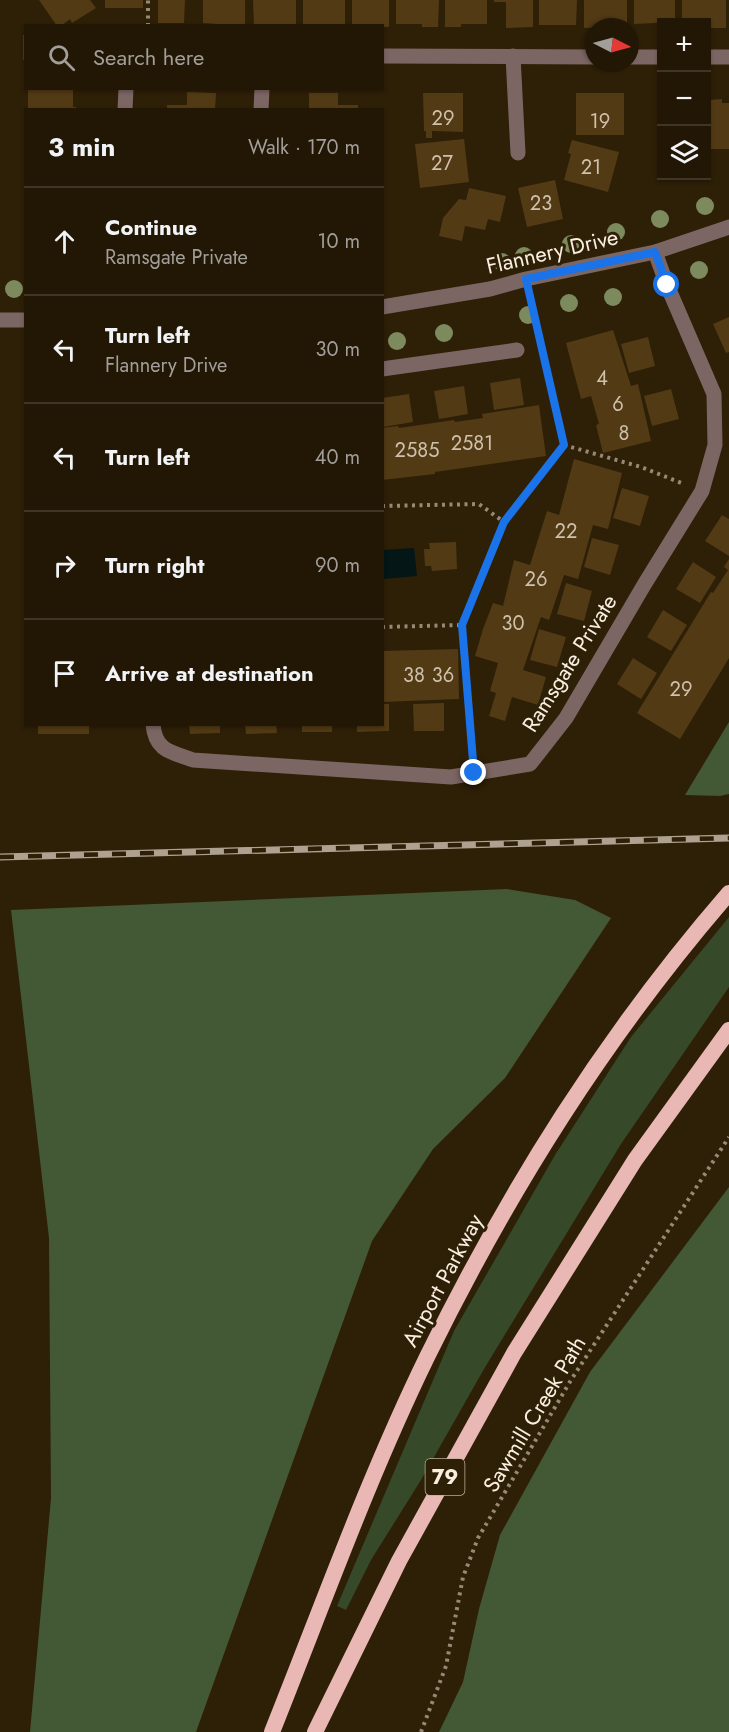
<!DOCTYPE html>
<meta charset="utf-8">
<style>
:root{--surface:#221705;--page:#2a200f;--text:#f1f3f6;--muted:#a29f9a;--line:#3f3627}
body{margin:0;font-family:Jost,sans-serif;background:var(--page);color:var(--text)}
.controls{position:absolute;right:18px;top:18px;display:grid;overflow:hidden;border-radius:0px;box-shadow:0 2px 4px #0004}
.controls button{width:54px;height:54px;display:grid;place-items:center;padding:0;border:0;border-bottom:2px solid var(--line);background:var(--surface);color:var(--text);font:30px sans-serif}
.compass{position:absolute;left:585px;top:18px;width:54px;height:54px;border-radius:50%;background:var(--surface);box-shadow:0 2px 4px #0004;rotate:96deg}
.stop{position:absolute;width:18px;height:18px;margin:-14px;border:4px solid #1a73e8;border-radius:50%;background:#fff}
.stop.end{background:#1a73e8;border-color:#fff;box-shadow:0 2px 6px #0008}
.list{margin:0;padding:0;list-style:none}
h2{display:flex;justify-content:space-between;align-items:center;height:78px;margin:0;padding:0 24px;font-size:26px}
h2 small{font-size:20px;font-weight:400;color:var(--muted)}
.list li{display:grid;grid-template-columns:39px 1fr auto;gap:18px;align-items:center;box-sizing:border-box;height:108px;padding:0 24px;border-top:2px solid var(--line)}
.list b{display:block;font-size:22px;white-space:nowrap}
.list p{margin:0;font-size:20px;white-space:nowrap;color:var(--muted)}
.list em{font-size:20px;font-style:normal;color:var(--muted)}
.icon{flex:none;width:33px;height:33px;fill:none;stroke:currentColor;stroke-width:2;stroke-linecap:round;stroke-linejoin:round}
.map{position:relative;flex:none;width:729px;height:1732px;overflow:hidden}
.search{position:absolute;background:var(--surface);box-shadow:0 2px 4px #0004;left:24px;top:24px;width:360px;height:66px;display:flex;align-items:center;gap:15px;box-sizing:border-box;padding:0 21px;border-radius:0px;color:var(--muted);font-size:22px}
.panel{position:absolute;background:var(--surface);box-shadow:0 2px 4px #0004;left:24px;top:108px;width:360px;height:618px;border-radius:0px}
.map>svg:first-child{display:block}
.green{fill:#364929}
.forest{fill:#435834}
.water{fill:#041616}
.building{fill:#523a15}
.lines{fill:none;stroke-linecap:round;stroke-linejoin:round}
.path{stroke:#968976;stroke-width:4;stroke-dasharray:3 4.5;stroke-linecap:butt}
.minor{stroke:#7c6664;stroke-width:15}
.tertiary{stroke:#7c6664;stroke-width:15}
.trunk{stroke:#e9b8b4;stroke-width:16}
.rail-casing{stroke:#aea190;stroke-width:7}
.rail{stroke:#2e1f07;stroke-width:4.5;stroke-dasharray:14;stroke-linecap:butt}
.tree{fill:#7c8a5d}
.route{stroke:#1a73e8;stroke-width:8}
.labels{text-anchor:middle;dominant-baseline:central;stroke-width:6;stroke-linejoin:round;paint-order:stroke}
.number-label{font-size:20px;fill:#cfc1ad}
.shield{fill:#2e1f07;stroke:#bcb09f;stroke-width:1.5}
.shield-label{font-size:21px;font-weight:bold;fill:#f9eee0}
.street-label{font-size:22px;fill:#f9eee0;stroke:#2e1f07}
</style>
<div class="map">
<svg width="729" height="1732" viewBox="0 0 729 1732">
<rect width="100%" height="100%" fill="#2e1f07"/>
<polygon class="green" points="729,917 729,987 621,1144 484,1369 421,1480 371,1560 346,1610 337,1606 454,1331 555,1155 631,1037"/>
<g class="forest">
<polygon points="729,722 729,794 720,796 685,795"/>
<polygon points="507,889 575,900 611,918 505,1078 433,1149 372,1241 196,1732 30,1732 51,1498 49,1238 11,910"/>
<polygon points="729,1187 729,1732 439,1732 463,1682 479,1609 500,1535 590,1372"/>
</g>
<polygon class="water" points="414,548 417,576 383,579 383,550"/>
<g class="building">
<polygon points="39,0 90,0 96,8 72,23 70,19 61,26 57,26"/>
<rect x="105" y="0" width="38" height="8"/>
<polygon points="158,0 185,0 184,23 158,23"/>
<polygon points="203,0 245,0 245,26 203,23"/>
<polygon points="253,0 296,0 296,26 254,26"/>
<rect x="303" y="0" width="42" height="26"/>
<polygon points="352,0 389,0 389,27 352,26"/>
<polygon points="396,0 439,0 438,27 422,27 422,24 396,24"/>
<polygon points="445,0 487,0 487,24 461,24 461,27 445,27"/>
<polygon points="494,0 533,0 533,27 506,28 506,2 494,2"/>
<polygon points="539,0 577,0 576,25 539,25"/>
<polygon points="584,0 627,0 627,27 584,28"/>
<polygon points="634,0 675,0 675,22 634,24"/>
<polygon points="682,0 726,0 726,28 706,28 706,22 682,22"/>
<rect x="23" y="35" width="3" height="25"/>
<polygon points="28,88 73,88 73,107 76,107 76,110 28,110"/>
<polygon points="187,92 216,93 215,110 167,110 167,105 187,105"/>
<polygon points="309,93 338,93 338,105 358,105 358,110 309,110"/>
<polygon points="423,93 463,93 463,132 432,131 432,138 426,138 426,131 424,131"/>
<rect x="576" y="93" width="48" height="42"/>
<polygon points="722,99 722,103 729,103 729,149 707,149 707,106 709,106 709,100"/>
<polygon points="464,139 469,182 420,188 415,144"/>
<polygon points="572,140 619,152 608,192 564,180 571,154 568,153"/>
<polygon points="555,180 563,219 527,227 518,188"/>
<polygon points="469,188 506,196 500,222 488,219 485,230 465,226 462,241 439,236 443,218 459,199 466,200"/>
<polygon points="729,317 729,352 726,353 713,324"/>
<polygon points="613,330 631,386 638,384 651,441 603,453 596,425 599,424 591,396 581,399 566,343"/>
<polygon points="648,337 655,366 629,373 621,344"/>
<polygon points="520,378 524,405 494,410 490,383"/>
<polygon points="464,386 468,414 439,419 434,391"/>
<polygon points="671,389 679,419 652,426 644,396"/>
<polygon points="409,394 413,422 383,427 382,398"/>
<polygon points="539,405 546,456 435,472 435,474 382,480 382,428 398,426 399,428 454,420 455,422 483,418 482,414"/>
<polygon points="574,459 622,473 608,529 593,525 578,579 564,575 549,620 541,617 523,670 546,677 538,705 512,697 505,721 489,716 496,693 490,691 498,663 475,656 483,629 493,603 503,606 514,560 530,565 547,511 559,515"/>
<polygon points="622,488 649,496 640,526 613,518"/>
<polygon points="722,515 729,519 729,556 705,541"/>
<polygon points="592,538 619,545 610,575 584,567"/>
<polygon points="456,542 457,569 432,571 431,566 425,566 424,549 430,549 429,543"/>
<polygon points="729,559 729,658 680,739 637,713 711,592 713,593 728,570 724,567"/>
<polygon points="693,562 716,577 700,603 676,589"/>
<polygon points="566,583 592,591 584,621 557,614"/>
<polygon points="663,610 687,625 671,651 647,637"/>
<polygon points="539,629 566,637 557,667 530,660"/>
<polygon points="458,649 459,699 382,702 382,651"/>
<polygon points="633,658 657,673 641,699 617,684"/>
<polygon points="444,703 444,731 414,731 413,704"/>
<polygon points="382,704 389,704 389,731 357,732 357,724 382,724"/>
<rect x="38" y="724" width="51" height="10"/>
<polygon points="189,724 220,724 220,733 190,734"/>
<polygon points="245,724 276,724 277,733 246,734"/>
<rect x="302" y="724" width="30" height="8"/>
</g>
<g class="lines">
<g class="path">
<polyline points="148,26 148,0"/>
<polyline points="564,445 641,467 684,484"/>
<polyline points="382,506 479,504 504,522"/>
<polyline points="382,627 462,625"/>
<polyline points="473,754 462,625 504,522 564,445 531,297"/>
<polyline points="421,1732 446,1666 463,1577 478,1538 571,1380 729,1137"/>
</g>
<g class="minor">
<polyline points="382,56 594,57"/>
<polyline points="513,56 518,153"/>
<polyline points="630,57 662,57"/>
<polyline points="706,57 729,57"/>
<polyline points="125,110 126,88"/>
<polyline points="261,110 262,88"/>
<polyline points="382,369 517,350"/>
<path d="M153,724C155,751 171,752 193,760L451,777L530,764L566,718L644,585L702,491L715,445L714,394L667,285L655,252"/>
</g>
<g class="tertiary">
<polyline points="382,307 490,289 526,279 655,252 729,227"/>
<polyline points="0,320 26,320"/>
</g>
<g class="trunk">
<path d="M272,1732C322,1607 368,1478 427,1357C510,1188 606,1035 729,893"/>
<polyline points="315,1732 399,1561 514,1353 635,1160 729,1030"/>
</g>
<defs>
<polyline id="rail" points="0,857 729,838"/>
</defs>
<use href="#rail" class="rail-casing"/>
<use href="#rail" class="rail"/>
</g>
<g class="tree">
<circle cx="705" cy="206" r="9"/>
<circle cx="660" cy="219" r="9"/>
<circle cx="616" cy="232" r="9"/>
<circle cx="571" cy="244" r="9"/>
<circle cx="524" cy="256" r="9"/>
<circle cx="502" cy="262" r="9"/>
<circle cx="699" cy="270" r="9"/>
<circle cx="14" cy="289" r="9"/>
<circle cx="613" cy="297" r="9"/>
<circle cx="569" cy="303" r="9"/>
<circle cx="528" cy="315" r="9"/>
<circle cx="444" cy="333" r="9"/>
<circle cx="397" cy="341" r="9"/>
</g>
<g class="lines">
<polyline class="route" points="474,773 462,625 504,522 564,445 526,279 655,252 667,285"/>
</g>
<g class="labels">
<g class="number-label">
<text x="443" y="118">29</text>
<text x="600" y="121">19</text>
<text x="442" y="163">27</text>
<text x="591" y="167">21</text>
<text x="541" y="203">23</text>
<text x="602" y="378">4</text>
<text x="618" y="404">6</text>
<text x="624" y="433">8</text>
<text x="472" y="443">2581</text>
<text x="417" y="450">2585</text>
<text x="566" y="531">22</text>
<text x="536" y="579">26</text>
<text x="513" y="623">30</text>
<text x="414" y="675">38</text>
<text x="443" y="675">36</text>
<text x="681" y="689">29</text>
</g>
<rect class="shield" x="425.5" y="1459" width="39" height="36" rx="4.5"/>
<g class="shield-label">
<text x="445" y="1477">79</text>
</g>
<g class="street-label">
<text transform="translate(552 251) rotate(-13)">Flannery Drive</text>
<text transform="translate(569 663) rotate(-58)">Ramsgate Private</text>
<text transform="translate(442 1280) rotate(-62)">Airport Parkway</text>
<text transform="translate(534 1414) rotate(-59)">Sawmill Creek Path</text>
</g>
</g>
</svg>
<div class="controls">
<button>+</button>
<button>−</button>
<button><svg class="icon" aria-label="layers" viewBox="0 0 24 24"><path d="M12 4l9 5-9 5-9-5zM3 14l9 5 9-5"/></svg></button>
</div>
<svg class="compass" viewBox="-18 -18 36 36"><path d="M0-13l5 13h-10z" fill="#e53935"/><path d="M0 13l5-13h-10z" fill="#a29f9a"/></svg>
<div class="stop" style="left:667px;top:285px"></div>
<div class="stop end" style="left:474px;top:773px"></div>
<div class="search"><svg class="icon" aria-label="search" viewBox="0 0 24 24"><circle cx="10" cy="10" r="6"/><path d="M15 15l6 6"/></svg>Search here</div>
<section class="panel">
<h2>3 min<small>Walk · 170 m</small></h2>
<ul class="list">
<li><svg class="icon" aria-label="ahead" viewBox="0 0 24 24"><path d="M12 20V5M6 11l6-6 6 6"/></svg><div><b>Continue</b><p>Ramsgate Private</p></div><em>10 m</em></li>
<li><svg class="icon" aria-label="left" viewBox="0 0 24 24"><path d="M17 20v-9H6M10 6l-5 5 5 5"/></svg><div><b>Turn left</b><p>Flannery Drive</p></div><em>30 m</em></li>
<li><svg class="icon" aria-label="left" viewBox="0 0 24 24"><path d="M17 20v-9H6M10 6l-5 5 5 5"/></svg><div><b>Turn left</b></div><em>40 m</em></li>
<li><svg class="icon" aria-label="right" viewBox="0 0 24 24"><path d="M7 20v-9h11M14 6l5 5-5 5"/></svg><div><b>Turn right</b></div><em>90 m</em></li>
<li><svg class="icon" aria-label="arrive" viewBox="0 0 24 24"><path d="M6 21V4h12l-3 4 3 4H6"/></svg><div><b>Arrive at destination</b></div></li>
</ul>
</section>
</div>
